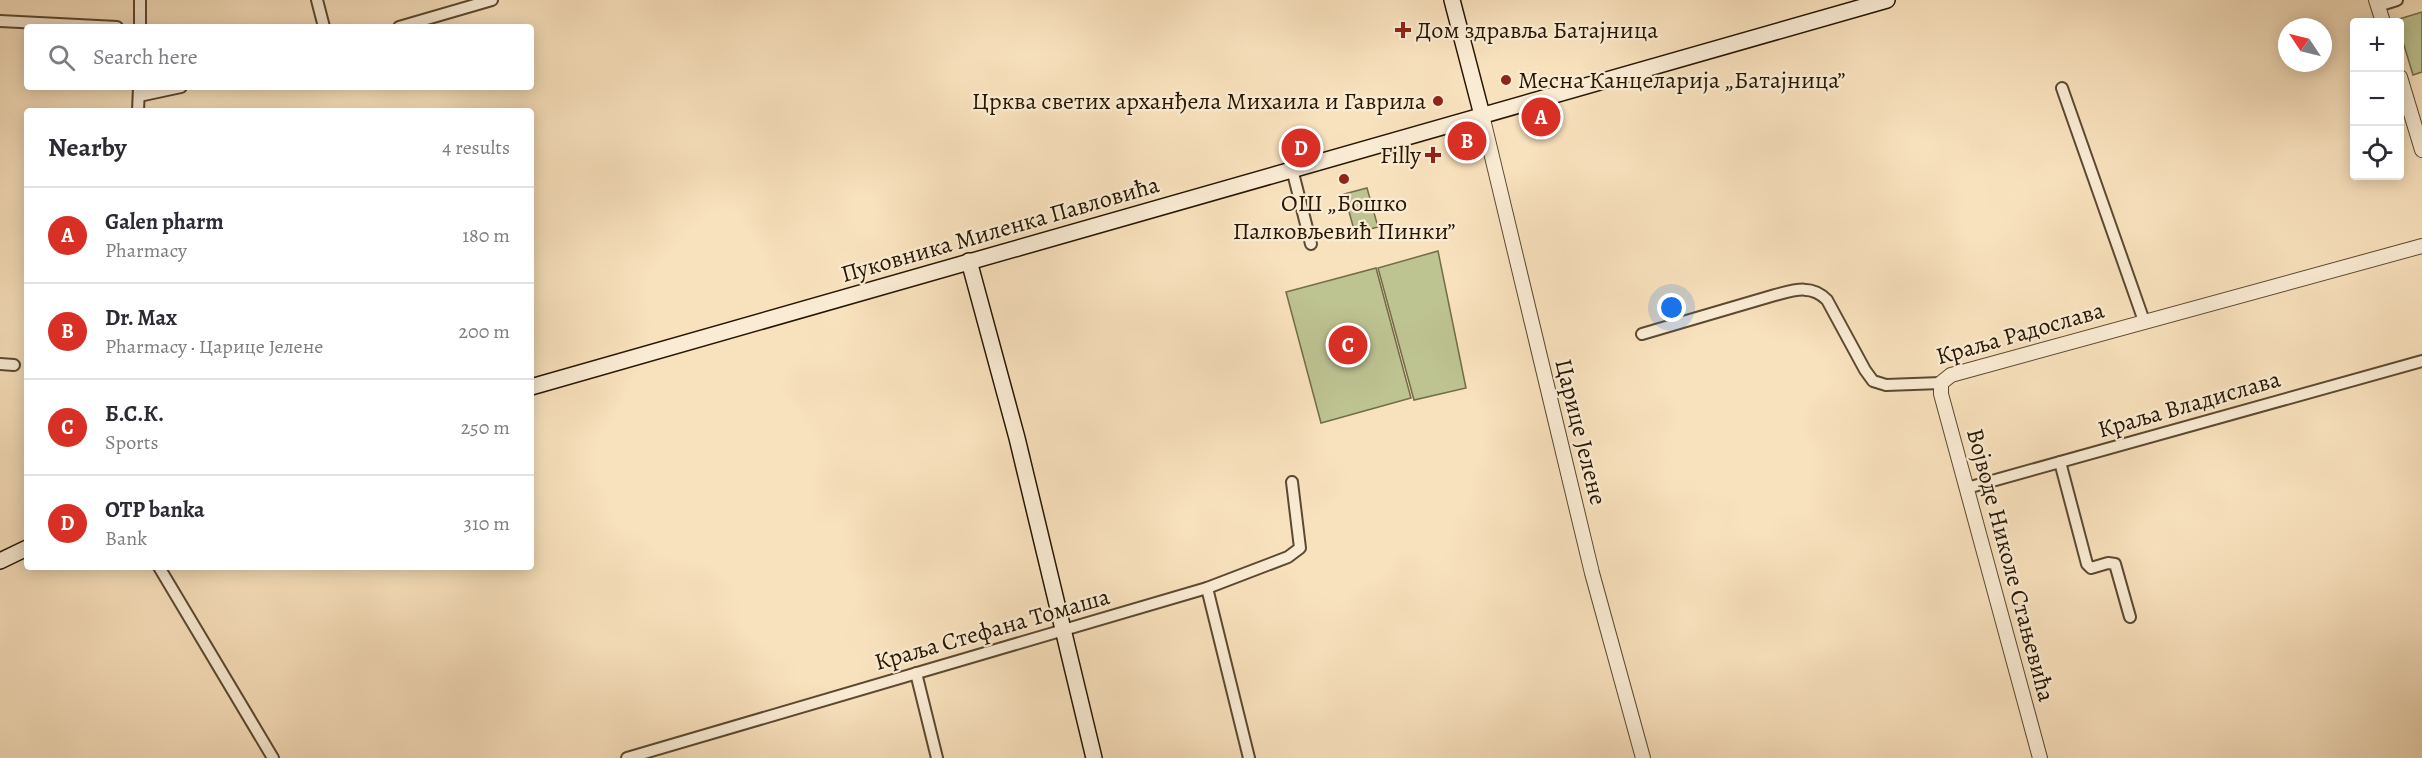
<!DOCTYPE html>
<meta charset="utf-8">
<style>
:root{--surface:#fff;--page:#f7f7f7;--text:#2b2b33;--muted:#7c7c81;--line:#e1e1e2;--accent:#d93025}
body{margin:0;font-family:Alegreya,serif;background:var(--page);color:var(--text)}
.controls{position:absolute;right:18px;top:18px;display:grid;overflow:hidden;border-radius:6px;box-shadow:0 3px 15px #0003}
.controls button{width:54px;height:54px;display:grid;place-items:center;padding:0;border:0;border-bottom:2px solid var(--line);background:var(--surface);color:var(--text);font:30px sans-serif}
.compass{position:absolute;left:2278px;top:18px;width:54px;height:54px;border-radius:50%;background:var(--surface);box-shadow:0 3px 15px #0003;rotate:305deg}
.you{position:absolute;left:1672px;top:308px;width:21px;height:21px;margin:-15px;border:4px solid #fff;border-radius:50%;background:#1a73e8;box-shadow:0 0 0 9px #1a73e833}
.badge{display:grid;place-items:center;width:39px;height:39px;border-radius:50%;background:var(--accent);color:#fff;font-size:20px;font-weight:700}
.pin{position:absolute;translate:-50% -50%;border:3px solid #fff;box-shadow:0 2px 6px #0006}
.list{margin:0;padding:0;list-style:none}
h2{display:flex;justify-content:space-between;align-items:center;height:78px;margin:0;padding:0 24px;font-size:26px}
h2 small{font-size:20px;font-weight:400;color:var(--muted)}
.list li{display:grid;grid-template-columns:39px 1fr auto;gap:18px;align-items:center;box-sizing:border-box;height:96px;padding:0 24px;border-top:2px solid var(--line)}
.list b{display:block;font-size:22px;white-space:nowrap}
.list p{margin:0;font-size:20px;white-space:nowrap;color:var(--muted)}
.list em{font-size:20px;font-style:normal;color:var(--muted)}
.icon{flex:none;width:33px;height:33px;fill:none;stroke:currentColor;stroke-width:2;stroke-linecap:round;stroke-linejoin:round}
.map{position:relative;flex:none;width:2422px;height:758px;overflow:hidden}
.search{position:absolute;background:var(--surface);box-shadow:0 3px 15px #0003;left:24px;top:24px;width:510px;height:66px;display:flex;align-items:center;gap:15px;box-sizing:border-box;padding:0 21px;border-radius:6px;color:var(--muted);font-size:22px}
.panel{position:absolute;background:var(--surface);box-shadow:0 3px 15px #0003;left:24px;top:108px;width:510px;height:462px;border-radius:6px}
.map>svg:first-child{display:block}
.garden{fill:#bdc391;stroke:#726c49;stroke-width:1.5}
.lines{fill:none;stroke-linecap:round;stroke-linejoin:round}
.minor-casing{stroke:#5b4930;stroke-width:14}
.tertiary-casing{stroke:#5b4930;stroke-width:16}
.secondary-casing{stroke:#271601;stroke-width:18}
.minor{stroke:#faecd4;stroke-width:10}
.tertiary{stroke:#faecd4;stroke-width:14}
.secondary{stroke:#faecd4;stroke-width:15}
.poi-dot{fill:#8f2418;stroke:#faecd4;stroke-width:2}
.labels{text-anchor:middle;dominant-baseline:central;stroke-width:4.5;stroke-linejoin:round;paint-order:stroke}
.poi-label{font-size:24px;fill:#271601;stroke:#faecd4;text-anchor:start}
.street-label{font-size:24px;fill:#271601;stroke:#faecd4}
</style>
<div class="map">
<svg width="2422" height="758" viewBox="0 0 2422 758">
<rect width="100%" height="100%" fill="#f8e1bd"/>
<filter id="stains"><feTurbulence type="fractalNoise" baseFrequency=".00333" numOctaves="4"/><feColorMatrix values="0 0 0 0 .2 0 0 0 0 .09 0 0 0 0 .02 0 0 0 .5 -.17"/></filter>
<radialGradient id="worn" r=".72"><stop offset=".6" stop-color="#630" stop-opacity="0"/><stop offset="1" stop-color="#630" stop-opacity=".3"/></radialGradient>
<g class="garden">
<polygon points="2422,12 2422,72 2413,75 2400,32 2400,22 2396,20"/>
<polygon points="1367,188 1378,227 1355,233 1344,194"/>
<polygon points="1438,251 1466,388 1414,400 1378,268"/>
<polygon points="1376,268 1411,398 1321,423 1286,292"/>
</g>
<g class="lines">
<defs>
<g id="minor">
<polyline points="317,0 324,27"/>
<polyline points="2378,6 2397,0"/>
<polyline points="0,21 117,27"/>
<polyline points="140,27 140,0"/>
<polyline points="399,27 492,0"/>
<polyline points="2062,88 2144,321"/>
<polyline points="139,96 181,87"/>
<polyline points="138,111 139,87"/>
<polyline points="1292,169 1311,244"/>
<path d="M1642,334L1775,295C1794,290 1812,284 1827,300L1865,370L1873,381L1886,385L1941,383"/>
<polyline points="0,364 14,365"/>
<polyline points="2060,462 2087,564 2091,568 2108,563 2115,564 2130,617"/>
<polyline points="1967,488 2422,361"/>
<polyline points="159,567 273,758"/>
<polyline points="1207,588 1249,758"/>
<polyline points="916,673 937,758"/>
<polyline points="627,758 1207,588 1288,557 1300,548 1292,482"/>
</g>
<g id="tertiary">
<polyline points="2376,0 2383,22"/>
<polyline points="2400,77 2422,150"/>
<polyline points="1482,115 1592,573 1643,758"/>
<polyline points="2040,758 1941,394 1941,383 1951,375 2422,246"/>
</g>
<g id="secondary">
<polyline points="1452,0 1482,115"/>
<polyline points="969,261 1017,438 1094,758"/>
<polyline points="531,387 1887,0"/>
<polyline points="0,561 27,548"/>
</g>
</defs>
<use href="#minor" class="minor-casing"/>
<use href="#tertiary" class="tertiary-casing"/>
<use href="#secondary" class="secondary-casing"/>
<use href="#minor" class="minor"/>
<use href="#tertiary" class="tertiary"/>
<use href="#secondary" class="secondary"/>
</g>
<g class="poi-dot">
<path d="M1400 21h6v6h6v6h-6v6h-6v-6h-6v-6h6z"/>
<circle cx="1506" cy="80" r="6"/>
<circle cx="1438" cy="101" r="6"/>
<path d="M1430 146h6v6h6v6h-6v6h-6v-6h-6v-6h6z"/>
<circle cx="1344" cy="179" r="6"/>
</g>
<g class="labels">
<g class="poi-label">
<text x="1416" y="30">Дом здравља Батајница</text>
<text x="1518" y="80">Месна Канцеларија „Батајница”</text>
<text x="1426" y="101" text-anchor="end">Црква светих арханђела Михаила и Гаврила</text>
<text x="1421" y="155" text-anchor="end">Filly</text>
<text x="1344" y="203" text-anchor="middle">ОШ „Бошко<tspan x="1344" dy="28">Палковљевић Пинки”</tspan></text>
</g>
<g class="street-label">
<text transform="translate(1000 229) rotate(-16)">Пуковника Миленка Павловића</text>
<text transform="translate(2020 333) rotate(-16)">Краља Радослава</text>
<text transform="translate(2189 404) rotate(-16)">Краља Владислава</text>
<text transform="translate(1581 432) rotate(76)">Царице Јелене</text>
<text transform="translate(2011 565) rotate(75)">Војводе Николе Стањевића</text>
<text transform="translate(992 629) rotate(-16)">Краља Стефана Томаша</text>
</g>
</g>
<rect width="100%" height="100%" filter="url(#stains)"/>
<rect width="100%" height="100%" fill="url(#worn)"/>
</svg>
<div class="controls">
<button>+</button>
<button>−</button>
<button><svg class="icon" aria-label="locate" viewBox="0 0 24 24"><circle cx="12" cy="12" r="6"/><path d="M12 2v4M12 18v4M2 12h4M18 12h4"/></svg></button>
</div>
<svg class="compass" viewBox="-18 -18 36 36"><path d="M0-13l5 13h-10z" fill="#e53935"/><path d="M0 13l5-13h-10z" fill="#7c7c81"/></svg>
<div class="you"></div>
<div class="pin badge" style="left:1541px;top:117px">A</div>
<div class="pin badge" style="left:1467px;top:141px">B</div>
<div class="pin badge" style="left:1348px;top:345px">C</div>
<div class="pin badge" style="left:1301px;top:148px">D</div>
<div class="search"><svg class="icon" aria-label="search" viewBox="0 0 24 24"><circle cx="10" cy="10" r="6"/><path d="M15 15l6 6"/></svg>Search here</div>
<section class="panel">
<h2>Nearby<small>4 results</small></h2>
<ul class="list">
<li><span class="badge">A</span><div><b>Galen pharm</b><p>Pharmacy</p></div><em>180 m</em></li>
<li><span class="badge">B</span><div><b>Dr. Max</b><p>Pharmacy · Царице Јелене</p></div><em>200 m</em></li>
<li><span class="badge">C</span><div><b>Б.С.К.</b><p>Sports</p></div><em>250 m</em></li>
<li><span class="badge">D</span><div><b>OTP banka</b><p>Bank</p></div><em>310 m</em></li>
</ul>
</section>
</div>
